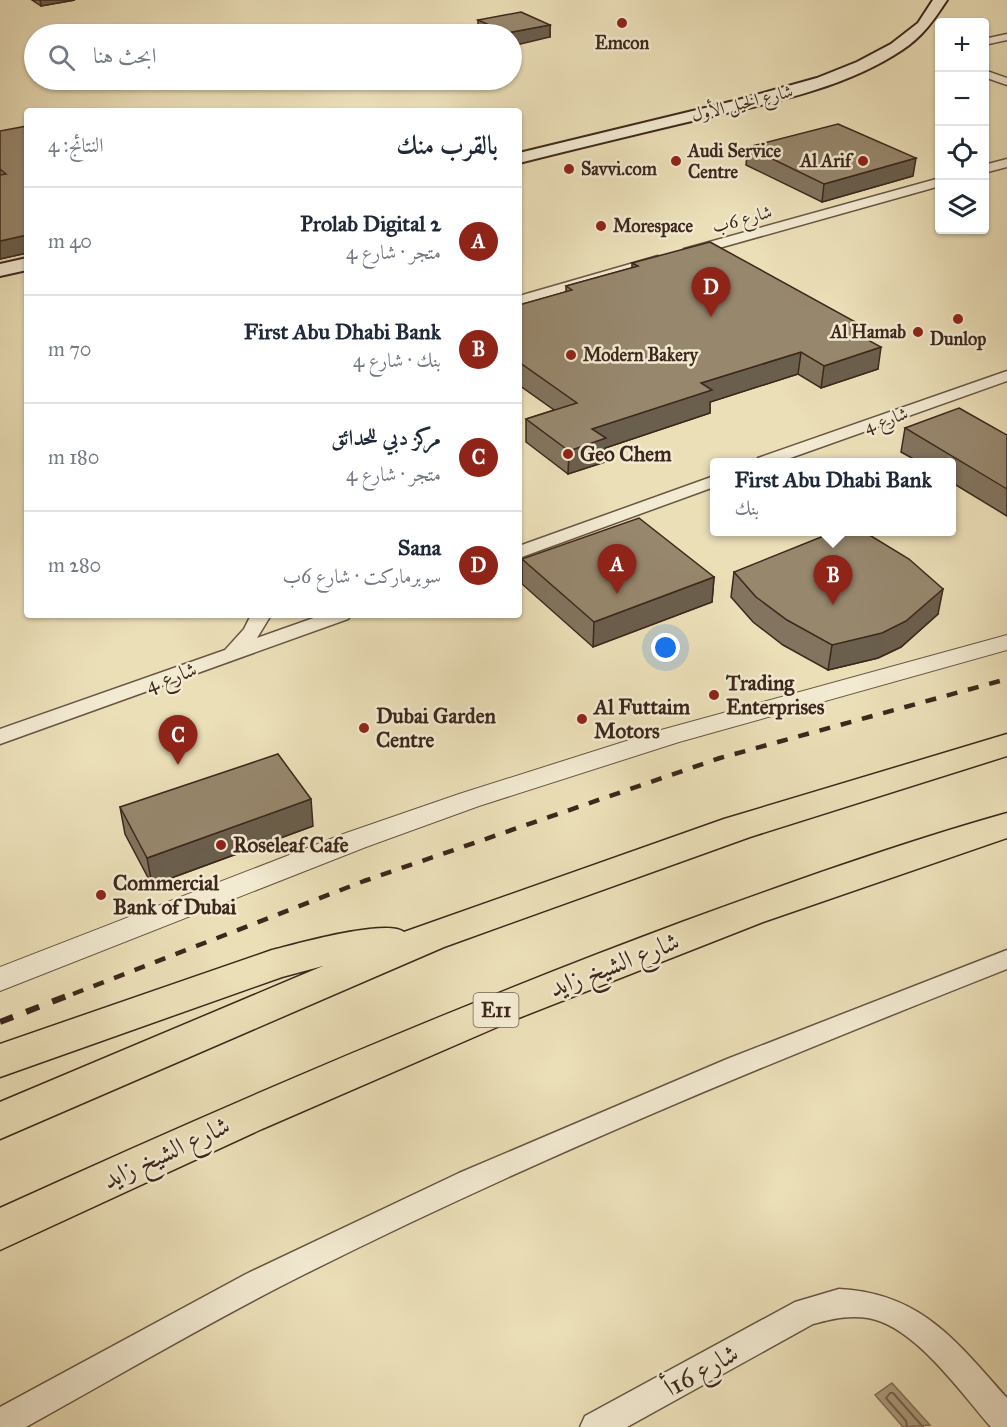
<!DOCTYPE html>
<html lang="ar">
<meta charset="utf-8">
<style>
:root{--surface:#fff;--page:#f6f6f7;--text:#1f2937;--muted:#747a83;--line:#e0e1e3;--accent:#8f2418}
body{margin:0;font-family:"IM FELL Great Primer",Amiri,serif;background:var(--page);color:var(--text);direction:rtl}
.controls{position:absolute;right:18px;top:18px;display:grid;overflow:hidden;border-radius:6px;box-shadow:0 2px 4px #0004}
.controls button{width:54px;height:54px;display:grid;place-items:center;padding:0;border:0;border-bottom:2px solid var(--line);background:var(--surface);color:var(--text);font:30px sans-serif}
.you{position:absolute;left:666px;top:648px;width:21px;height:21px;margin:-15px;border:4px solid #fff;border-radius:50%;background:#1a73e8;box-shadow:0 0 0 9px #1a73e833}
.badge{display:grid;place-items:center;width:39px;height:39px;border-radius:50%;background:var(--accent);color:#fff;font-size:20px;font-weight:700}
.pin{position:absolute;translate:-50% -50px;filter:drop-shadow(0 2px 3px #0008)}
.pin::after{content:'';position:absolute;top:32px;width:21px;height:18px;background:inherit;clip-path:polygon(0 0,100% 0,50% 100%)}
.popup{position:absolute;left:710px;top:458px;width:246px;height:78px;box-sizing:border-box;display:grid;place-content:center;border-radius:6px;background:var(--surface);filter:drop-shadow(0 2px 4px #0005);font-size:20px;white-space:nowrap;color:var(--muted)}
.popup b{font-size:22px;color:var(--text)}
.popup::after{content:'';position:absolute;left:50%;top:100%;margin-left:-12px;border:12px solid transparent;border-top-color:var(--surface)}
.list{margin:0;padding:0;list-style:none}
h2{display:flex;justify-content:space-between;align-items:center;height:78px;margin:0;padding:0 24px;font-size:26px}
h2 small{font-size:20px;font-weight:400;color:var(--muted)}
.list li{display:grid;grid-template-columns:39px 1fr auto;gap:18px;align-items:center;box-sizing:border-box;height:108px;padding:0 24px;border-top:2px solid var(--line)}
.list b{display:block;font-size:22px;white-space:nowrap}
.list p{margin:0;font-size:20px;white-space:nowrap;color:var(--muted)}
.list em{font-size:20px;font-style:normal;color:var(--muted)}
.icon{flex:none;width:33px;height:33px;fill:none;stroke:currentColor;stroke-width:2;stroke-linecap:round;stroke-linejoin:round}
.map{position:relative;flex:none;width:1007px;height:1427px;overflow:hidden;direction:ltr}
.search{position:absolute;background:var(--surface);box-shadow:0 2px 4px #0004;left:24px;top:24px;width:498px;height:66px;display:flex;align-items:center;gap:15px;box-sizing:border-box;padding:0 21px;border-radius:33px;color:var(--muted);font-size:22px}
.panel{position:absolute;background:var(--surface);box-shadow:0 2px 4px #0004;left:24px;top:108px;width:498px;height:510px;border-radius:6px;direction:rtl}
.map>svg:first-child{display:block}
.water{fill:#b0a083;stroke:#82705a;stroke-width:1.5}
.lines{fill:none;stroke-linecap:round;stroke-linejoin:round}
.shore{stroke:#766450;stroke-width:2}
.minor-casing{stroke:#685543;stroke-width:3}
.tertiary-casing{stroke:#685543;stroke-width:2}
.secondary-casing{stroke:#3d271c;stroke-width:4}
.motorway-casing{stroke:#3d271c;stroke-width:3}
.minor{fill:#f2ead1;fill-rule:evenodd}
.tertiary{fill:#f2ead1;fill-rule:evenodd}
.secondary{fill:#f2ead1;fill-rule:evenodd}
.motorway{fill:#ebdfb8;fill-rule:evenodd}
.rail-far1{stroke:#3d271c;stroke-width:4.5;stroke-dasharray:11 11;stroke-linecap:butt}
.rail{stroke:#3d271c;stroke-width:6;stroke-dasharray:14 14;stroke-linecap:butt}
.wall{fill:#82745e;stroke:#3d271c;stroke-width:1.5}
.shaded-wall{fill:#6a5e4c;stroke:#3d271c;stroke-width:1.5}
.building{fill:#97876d;stroke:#3d271c;stroke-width:1.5}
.poi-dot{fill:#8f2418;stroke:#f2ead1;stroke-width:2}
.labels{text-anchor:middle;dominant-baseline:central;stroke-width:5;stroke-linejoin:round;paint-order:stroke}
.far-poi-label{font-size:18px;font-weight:bold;fill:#3d271c;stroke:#f2ead1;text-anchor:start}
.far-street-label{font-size:18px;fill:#3d271c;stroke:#f2ead1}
.shield{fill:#f2ead1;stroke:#736252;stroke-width:1.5}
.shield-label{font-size:20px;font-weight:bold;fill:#3d271c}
.poi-label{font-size:21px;font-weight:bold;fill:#3d271c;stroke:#f2ead1;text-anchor:start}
.street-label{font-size:21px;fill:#3d271c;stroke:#f2ead1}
.near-street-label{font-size:26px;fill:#3d271c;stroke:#f2ead1}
</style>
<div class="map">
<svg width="1007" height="1427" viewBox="0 0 1007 1427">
<rect width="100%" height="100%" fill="#ebdfb8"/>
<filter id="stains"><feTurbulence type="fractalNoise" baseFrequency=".00333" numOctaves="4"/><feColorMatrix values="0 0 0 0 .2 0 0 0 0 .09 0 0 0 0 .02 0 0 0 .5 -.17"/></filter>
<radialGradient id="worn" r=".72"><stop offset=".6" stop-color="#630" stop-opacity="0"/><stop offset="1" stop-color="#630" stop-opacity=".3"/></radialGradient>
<polygon class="water" points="892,1383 930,1425 903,1427 875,1395"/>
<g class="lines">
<polyline class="shore" points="907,1427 906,1421 886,1398 890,1393 893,1393 923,1427"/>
<defs>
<g id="minor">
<polygon points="1007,34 1007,40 984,45 984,39"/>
<polygon points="984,70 1007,78 1007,85 984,77"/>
<polygon points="1007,159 1007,167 984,173 984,165"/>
<polygon points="940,178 940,186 694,255 689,256 682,252 684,249"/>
<polygon points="658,256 665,260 663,263 519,305 519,296"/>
<polygon points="1007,371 1007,381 779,462 755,462 758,458"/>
<polygon points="714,476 714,487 519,558 519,546"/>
<polygon points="251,615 271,615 257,638 322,615 351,615 348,619 0,744 0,729 225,650 244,629"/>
<path d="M1007,950V969C769,1063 532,1160 303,1275C209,1322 118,1376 26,1427H0V1407L246,1274L459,1173L727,1059Z"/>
<path d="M839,1289C921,1293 956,1341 1007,1398V1427H991C961,1393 915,1326 868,1318C848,1315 831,1319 813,1324L627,1427H580L585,1416L795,1302Z"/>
</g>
<polygon id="tertiary" points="1007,635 1007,650 679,742 479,806 366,847 0,991 0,967 346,833 459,794 661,730"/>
<g id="secondary">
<path d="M933,0H947C934,20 922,37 902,50C842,90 764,104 696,120C637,134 578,148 519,163V153L738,100L817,78L857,62L891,44L918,23Z"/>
<polygon points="27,258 27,270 0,276 0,264"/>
</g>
<g id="motorway">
<path d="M1007,734V756L750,837L444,947L0,1139V1102L323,966L282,977L0,1077V1044L272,950C296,944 387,918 404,932L724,819Z"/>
<path d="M1007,813V838L763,922L511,1021L262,1129L0,1250V1208C224,1106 451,1008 682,922C789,883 897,844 1007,813Z"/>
</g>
</defs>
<use href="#minor" class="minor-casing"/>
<use href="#tertiary" class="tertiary-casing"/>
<use href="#secondary" class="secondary-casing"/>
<use href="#motorway" class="motorway-casing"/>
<use href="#minor" class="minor"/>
<use href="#tertiary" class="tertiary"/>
<use href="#secondary" class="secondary"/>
<use href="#motorway" class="motorway"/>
<polyline class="rail-far1" points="73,994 364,881 720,758 1007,679"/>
<polyline class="rail" points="0,1022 77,992"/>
</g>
<g class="wall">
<polygon points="32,0 75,0 41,6"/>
<polygon points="478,20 550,25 550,37 512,34 482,34 478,33"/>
<polygon points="0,131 27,253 0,259"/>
<polygon points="748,147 913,176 822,202 746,165"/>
<polygon points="632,263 868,340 878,369 821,388 798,374 710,402 710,413 605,448 605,462 568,474 526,442 526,419 554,410 519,385 519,305 566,292 566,286 632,268"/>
<polygon points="905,428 1007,435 1007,516 951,482 951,462 919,462 901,452"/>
<polygon points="522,559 714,577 712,602 593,647 522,584"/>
<polygon points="734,572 938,614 901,647 878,658 828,670 783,645 753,622 731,597"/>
<polygon points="120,807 313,826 152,885 125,834"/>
</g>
<g class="shaded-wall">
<polygon points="40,0 75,0 41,6"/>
<polygon points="550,25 550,37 512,46 512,34 507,34 507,33"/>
<polygon points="916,158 913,176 822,202 824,184"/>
<polygon points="27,235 27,253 0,259 0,241"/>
<polygon points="870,330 867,352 857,334"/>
<polygon points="881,347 878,369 821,388 824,366"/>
<polygon points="801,352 798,374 710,402 710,413 605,448 605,462 568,474 569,451 592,429 701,383"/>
<polygon points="714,577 712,602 593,647 594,622"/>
<polygon points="943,589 938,614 901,647 878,658 828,670 832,645"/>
<polygon points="311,799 313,826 152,885 147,858"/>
</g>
<g class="building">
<polygon points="521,12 550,25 507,33 478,20"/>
<polygon points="838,124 916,158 824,184 748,147"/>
<polygon points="27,126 27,235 0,241 0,175 6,174 0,169 0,131"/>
<polygon points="710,242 870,330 857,334 881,347 824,366 801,352 701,383 712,390 592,429 606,438 569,451 526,419 577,403 519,362 519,305 572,290 566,286 638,266 632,263"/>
<polygon points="959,408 1007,435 1007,489 905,428"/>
<polygon points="639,518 714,577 594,622 522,559"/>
<polygon points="836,531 863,531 909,559 943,589 906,621 882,633 832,645 787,620 756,597 734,572"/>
<polygon points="278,754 311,799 147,858 120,807"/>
</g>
<g class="poi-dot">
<circle cx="622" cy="23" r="6"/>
<circle cx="676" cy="161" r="6"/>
<circle cx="863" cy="161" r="6"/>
<circle cx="569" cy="169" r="6"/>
<circle cx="601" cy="226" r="6"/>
<circle cx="958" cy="319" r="6"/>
<circle cx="918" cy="332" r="6"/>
<circle cx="571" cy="355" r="6"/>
<circle cx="568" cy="454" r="6"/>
<circle cx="714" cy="695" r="6"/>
<circle cx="582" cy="719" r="6"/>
<circle cx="364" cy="728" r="6"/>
<circle cx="221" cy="845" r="6"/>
<circle cx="101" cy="895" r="6"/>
</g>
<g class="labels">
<g class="far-poi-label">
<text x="622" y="43" text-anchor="middle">Emcon</text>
<text x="688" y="151">Audi Service<tspan x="688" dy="21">Centre</tspan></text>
<text x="851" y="161" text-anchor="end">Al Arif</text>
<text x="581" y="169">Savvi.com</text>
<text x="613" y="226">Morespace</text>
<text x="906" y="332" text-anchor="end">Al Hamab</text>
<text x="958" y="339" text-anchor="middle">Dunlop</text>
<text x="583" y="355">Modern Bakery</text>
</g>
<g class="far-street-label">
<text transform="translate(742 103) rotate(-14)">شارع الخيل الأول</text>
<text transform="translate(742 219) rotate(-15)">شارع 6ب</text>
<text transform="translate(886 420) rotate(-20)">شارع 4</text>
</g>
<rect class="shield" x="473.5" y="993" width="45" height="34" rx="4.5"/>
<g class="shield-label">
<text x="496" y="1010">E11</text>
</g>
<g class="poi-label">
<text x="580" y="454">Geo Chem</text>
<text x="726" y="683">Trading<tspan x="726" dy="24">Enterprises</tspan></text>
<text x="594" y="707">Al Futtaim<tspan x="594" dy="24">Motors</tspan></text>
<text x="376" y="716">Dubai Garden<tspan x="376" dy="24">Centre</tspan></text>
<text x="233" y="845">Roseleaf Cafe</text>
<text x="113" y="883">Commercial<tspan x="113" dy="24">Bank of Dubai</tspan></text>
</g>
<g class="street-label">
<text transform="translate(171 677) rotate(-20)">شارع 4</text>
</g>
<g class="near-street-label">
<text transform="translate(614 964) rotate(-21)">شارع الشيخ زايد</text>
<text transform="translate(166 1152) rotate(-25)">شارع الشيخ زايد</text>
<text transform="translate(701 1370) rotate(-29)">شارع 16أ</text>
</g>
</g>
<rect width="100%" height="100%" filter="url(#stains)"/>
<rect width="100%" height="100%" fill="url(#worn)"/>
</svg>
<div class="controls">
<button>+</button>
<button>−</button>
<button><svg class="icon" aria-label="locate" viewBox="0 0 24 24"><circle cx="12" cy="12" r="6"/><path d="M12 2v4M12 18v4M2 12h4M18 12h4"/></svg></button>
<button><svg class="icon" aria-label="layers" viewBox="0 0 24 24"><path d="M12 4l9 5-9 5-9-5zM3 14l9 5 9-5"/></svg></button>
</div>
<div class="you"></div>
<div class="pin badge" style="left:617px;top:594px">A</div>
<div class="pin badge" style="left:833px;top:605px">B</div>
<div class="popup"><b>First Abu Dhabi Bank</b>بنك</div>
<div class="pin badge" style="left:178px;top:765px">C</div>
<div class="pin badge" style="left:711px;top:317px">D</div>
<div class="search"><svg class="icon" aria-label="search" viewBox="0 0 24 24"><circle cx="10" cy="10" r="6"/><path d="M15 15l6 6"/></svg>ابحث هنا</div>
<section class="panel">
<h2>بالقرب منك<small>النتائج: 4</small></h2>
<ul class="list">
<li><span class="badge">A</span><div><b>Prolab Digital 2</b><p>متجر · شارع 4</p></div><em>40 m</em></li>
<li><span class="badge">B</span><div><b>First Abu Dhabi Bank</b><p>بنك · شارع 4</p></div><em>70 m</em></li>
<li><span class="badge">C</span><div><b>مركز دبي للحدائق</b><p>متجر · شارع 4</p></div><em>180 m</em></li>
<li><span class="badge">D</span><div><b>Sana</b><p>سوبرماركت · شارع 6ب</p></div><em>280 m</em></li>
</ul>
</section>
</div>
